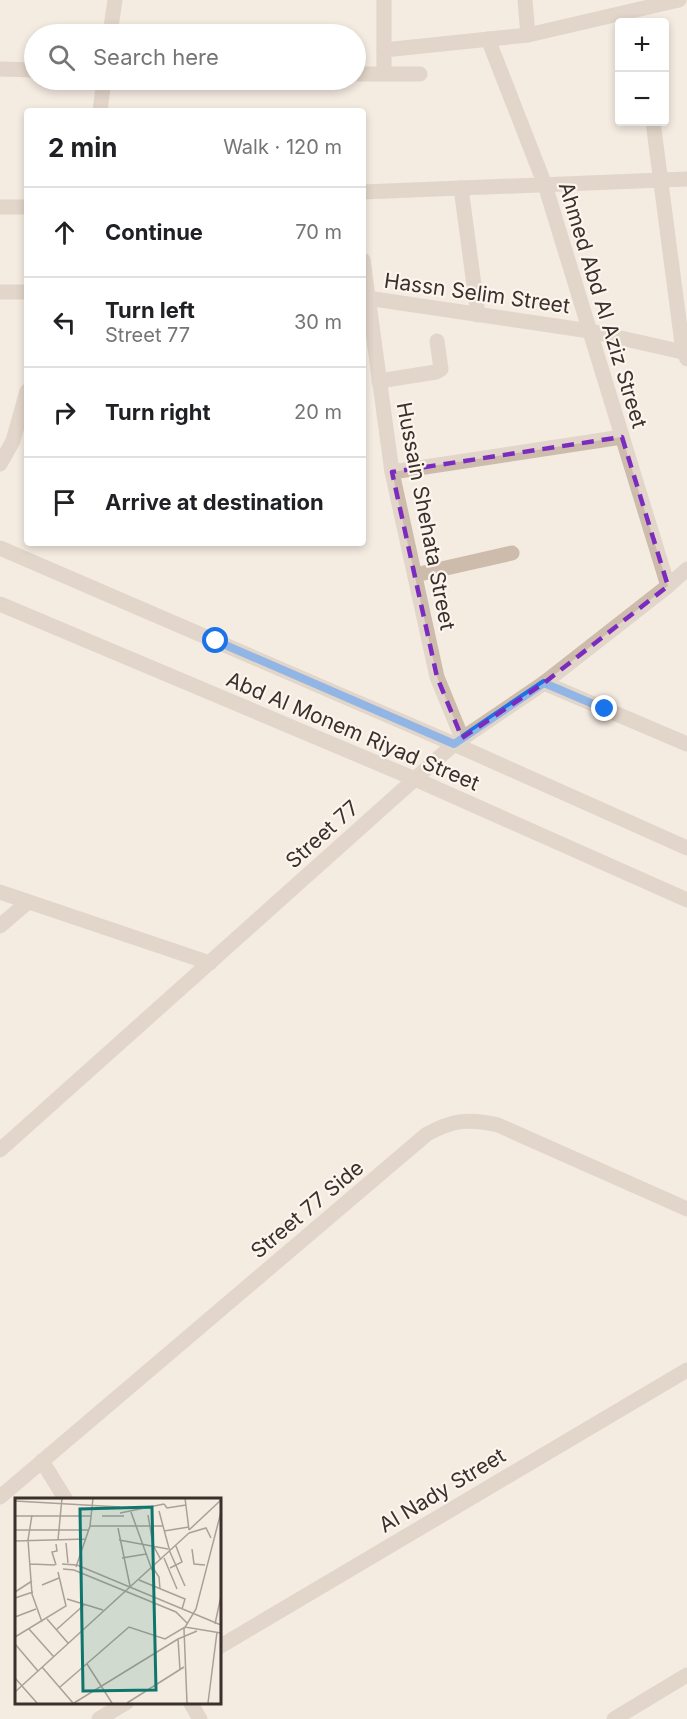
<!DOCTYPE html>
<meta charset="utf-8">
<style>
:root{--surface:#fff;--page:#f2f2f2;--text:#202124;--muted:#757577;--line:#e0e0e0}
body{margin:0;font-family:Inter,sans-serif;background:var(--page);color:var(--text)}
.controls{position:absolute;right:18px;top:18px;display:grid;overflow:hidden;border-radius:6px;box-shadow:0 3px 9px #0003}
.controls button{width:54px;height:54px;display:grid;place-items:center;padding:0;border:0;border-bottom:2px solid var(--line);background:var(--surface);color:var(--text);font:30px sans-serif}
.stop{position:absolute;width:18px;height:18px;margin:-14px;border:4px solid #1a73e8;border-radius:50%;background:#fff}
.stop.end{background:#1a73e8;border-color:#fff;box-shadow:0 2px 6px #0008}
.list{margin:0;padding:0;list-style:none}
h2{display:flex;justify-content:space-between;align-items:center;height:78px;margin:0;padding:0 24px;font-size:26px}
h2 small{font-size:20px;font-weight:400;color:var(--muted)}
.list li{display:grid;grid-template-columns:39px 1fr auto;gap:18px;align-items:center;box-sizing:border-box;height:90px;padding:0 24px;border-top:2px solid var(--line)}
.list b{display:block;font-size:22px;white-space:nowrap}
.list p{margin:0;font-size:20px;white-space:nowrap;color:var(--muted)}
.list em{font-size:20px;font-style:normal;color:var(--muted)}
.icon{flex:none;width:33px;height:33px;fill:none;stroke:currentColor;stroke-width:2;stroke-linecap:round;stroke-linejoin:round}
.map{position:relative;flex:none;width:687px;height:1719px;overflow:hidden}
.search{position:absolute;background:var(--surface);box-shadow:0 3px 9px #0003;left:24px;top:24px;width:342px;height:66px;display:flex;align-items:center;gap:15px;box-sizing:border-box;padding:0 21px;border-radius:33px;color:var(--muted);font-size:22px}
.panel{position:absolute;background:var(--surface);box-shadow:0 3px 9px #0003;left:24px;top:108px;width:342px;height:438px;border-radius:6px}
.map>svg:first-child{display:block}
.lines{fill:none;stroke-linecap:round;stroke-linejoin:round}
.minor{stroke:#cdbbac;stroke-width:15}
.route{stroke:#1a73e8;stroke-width:8}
.marked{fill:none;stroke:#7b2cbf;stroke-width:4.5;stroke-dasharray:12 8;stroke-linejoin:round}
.labels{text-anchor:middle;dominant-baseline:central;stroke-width:4.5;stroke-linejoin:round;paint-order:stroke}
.street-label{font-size:21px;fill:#3b302b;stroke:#fbf5ee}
.inset-road{fill:none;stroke:#aaa098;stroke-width:1.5}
.view{fill:#0f766e;fill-opacity:0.15;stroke:#0f766e;stroke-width:3}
.inset-edge{fill:none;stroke:#3b302b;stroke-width:3}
</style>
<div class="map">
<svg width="687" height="1719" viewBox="0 0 687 1719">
<rect width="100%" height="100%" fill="#f4ebe1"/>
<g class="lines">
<g class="minor">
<polyline points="384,0 384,74"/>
<polyline points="525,0 528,35"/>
<polyline points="110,34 115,0"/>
<polyline points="488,39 545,185 668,586"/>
<polyline points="384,50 528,35 679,0"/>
<polyline points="0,69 34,70"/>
<polyline points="356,74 420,74"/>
<polyline points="100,111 104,80"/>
<polyline points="653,122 683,351 687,359"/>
<polyline points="461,188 478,315"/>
<polyline points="363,192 687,179"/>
<polyline points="0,207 27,207"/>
<polyline points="363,260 392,472 437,677 462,738"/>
<polyline points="0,292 27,292"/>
<polyline points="367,298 590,331 687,353"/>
<polyline points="379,381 436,372 441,369 437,341"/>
<polyline points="0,464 13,441 27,391"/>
<polyline points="392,472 622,437"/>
<polyline points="0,548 454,744 687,848"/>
<polyline points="415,575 512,553"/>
<polyline points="0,604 415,779 687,900"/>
<polyline points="544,683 687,744"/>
<polyline points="0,892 210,963"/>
<polyline points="0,926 28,902"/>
<polyline points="0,1150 454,744 544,683 668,586 687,569"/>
<polyline points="42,1461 66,1500"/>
<path d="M0,1497L427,1134C453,1120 469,1118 498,1125L687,1209"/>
<polyline points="219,1647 687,1370"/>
<polyline points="190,1702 200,1719"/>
<polyline points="99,1719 127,1702"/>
<polyline points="614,1719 687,1675"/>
</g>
</g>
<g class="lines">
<polyline class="route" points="216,641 454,744 544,683 605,709"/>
</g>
<path d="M0 0H687V1719H0ZM622,437L668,586L544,683L462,738L437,677L392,472Z" fill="#f4ebe1" fill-opacity=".55" fill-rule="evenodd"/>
<path class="marked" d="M622,437L668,586L544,683L462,738L437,677L392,472Z"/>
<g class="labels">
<g class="street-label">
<text transform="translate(477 293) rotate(8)">Hassn Selim Street</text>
<text transform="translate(603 305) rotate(73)">Ahmed Abd Al Aziz Street</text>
<text transform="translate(426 516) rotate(79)">Hussain Shehata Street</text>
<text transform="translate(353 731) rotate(23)">Abd Al Monem Riyad Street</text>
<text transform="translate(322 834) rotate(-42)">Street 77</text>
<text transform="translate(307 1209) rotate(-40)">Street 77 Side</text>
<text transform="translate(442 1490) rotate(-31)">Al Nady Street</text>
</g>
</g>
<g transform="translate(15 1498)">
<rect width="206" height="206" fill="#f4ebe1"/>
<path class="inset-road" d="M170,0L174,32M0,3L105,9M149,6L152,10L171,7M144,13L155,54L170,88M116,14L137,72M105,15L149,6M17,17L13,42L17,96L27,124M133,17L138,47L146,62M0,18H76M87,18H109M75,28H148M103,30L115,88M0,32H73M174,32L206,2M149,33L174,29M174,35L191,30L196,40M43,42L47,0M104,42L153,51M0,43L71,41M51,45L53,65M41,46L42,53L37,54L41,67M177,51L179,66L190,67M107,60L131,56M149,60L162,91M15,66L40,67M47,66L62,67L206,127M61,69L75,28L78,0M138,70L144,79L145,91M155,70L167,64L161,48M48,71L59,72L161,114L172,125M124,82L170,101L167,111M27,87L44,80M0,94L17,83M0,100L18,94M52,101L88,112M0,119L21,111M32,121L53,145M200,126L206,98M14,131L39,159M41,132L69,107M0,139L51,108L43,74M163,141L165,172M0,146L23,173M72,166L97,205M27,169L58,205M0,180L22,205M45,189L114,129L150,141L170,129L206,135M0,194L174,35M59,205L163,141L182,133M112,205L169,169M172,205L169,131L181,111L206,14M193,205L202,134"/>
<path class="view" d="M137,9L141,192L68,193L65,11Z"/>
<rect width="206" height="206" class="inset-edge"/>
</g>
</svg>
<div class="controls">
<button>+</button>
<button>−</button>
</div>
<div class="stop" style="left:216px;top:641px"></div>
<div class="stop end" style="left:605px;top:709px"></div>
<div class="search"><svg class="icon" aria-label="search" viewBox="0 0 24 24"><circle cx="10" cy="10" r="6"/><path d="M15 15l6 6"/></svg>Search here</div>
<section class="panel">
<h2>2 min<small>Walk · 120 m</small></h2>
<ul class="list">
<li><svg class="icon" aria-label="ahead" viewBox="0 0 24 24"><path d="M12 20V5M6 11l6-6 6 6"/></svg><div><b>Continue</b></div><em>70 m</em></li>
<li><svg class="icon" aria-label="left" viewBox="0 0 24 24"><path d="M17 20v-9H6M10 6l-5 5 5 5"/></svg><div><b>Turn left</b><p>Street 77</p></div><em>30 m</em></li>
<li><svg class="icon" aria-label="right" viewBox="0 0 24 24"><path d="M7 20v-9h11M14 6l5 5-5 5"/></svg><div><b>Turn right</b></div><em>20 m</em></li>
<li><svg class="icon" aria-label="arrive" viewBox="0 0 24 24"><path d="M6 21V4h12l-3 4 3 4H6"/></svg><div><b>Arrive at destination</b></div></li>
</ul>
</section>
</div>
